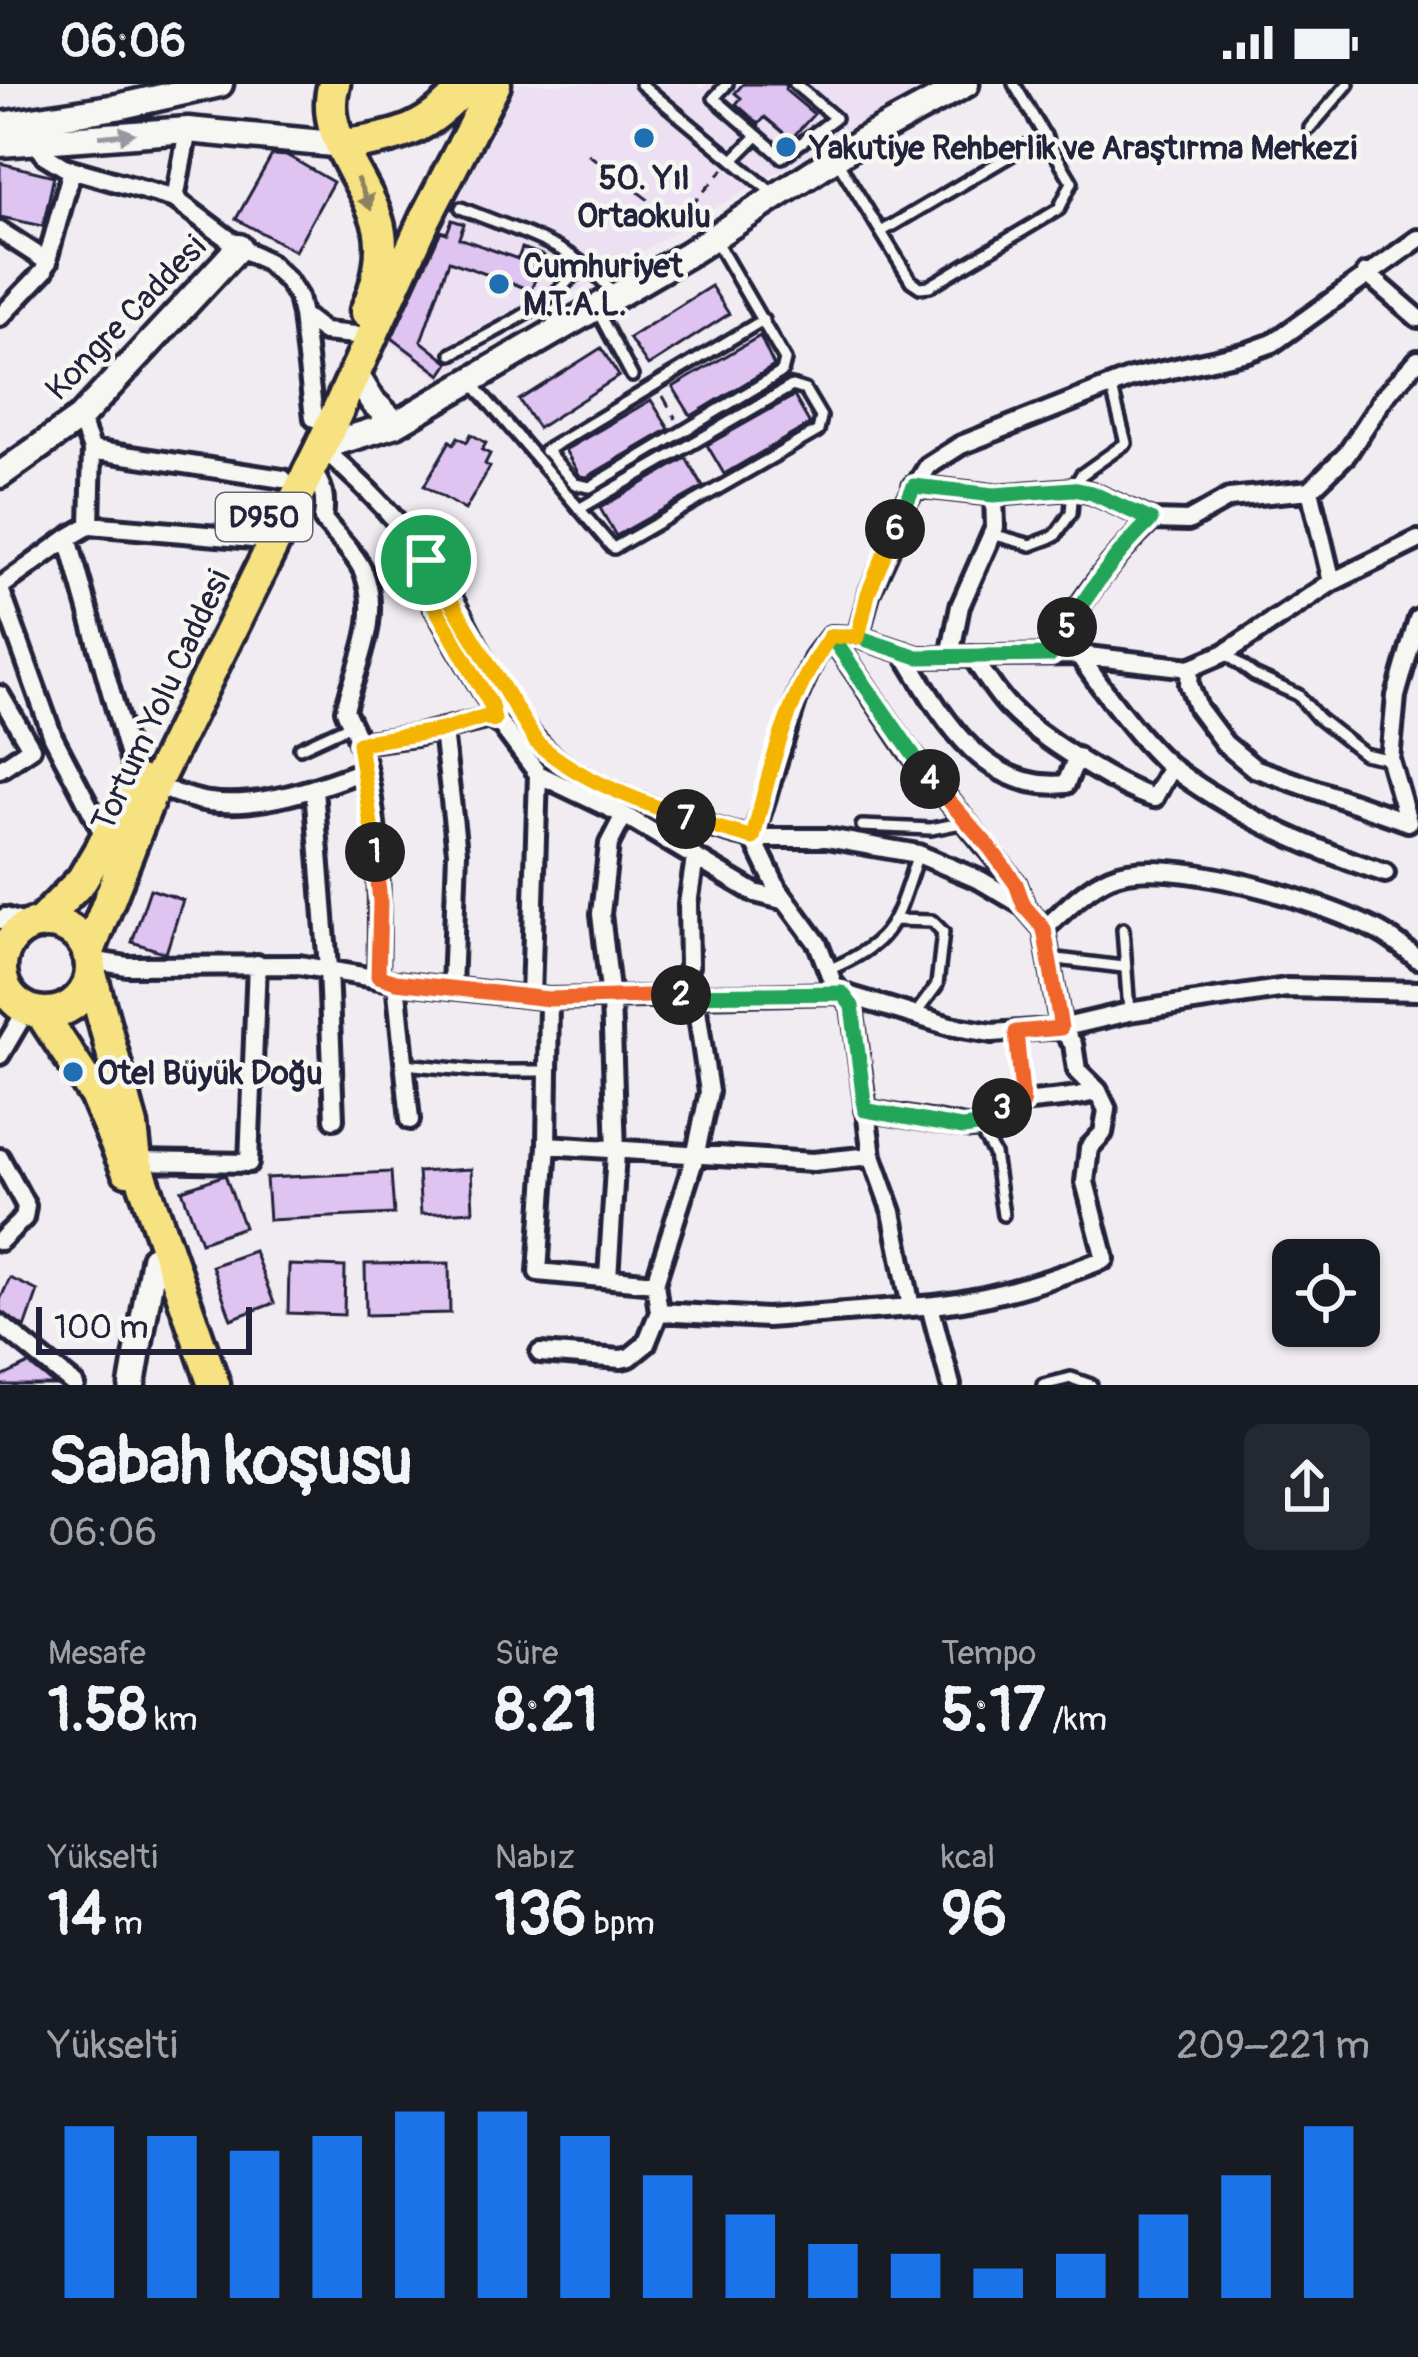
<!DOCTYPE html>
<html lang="tr">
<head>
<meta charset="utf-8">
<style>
	:root { --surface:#171b24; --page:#242831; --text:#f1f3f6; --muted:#9ea1a6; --accent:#1a73e8 }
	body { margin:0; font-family:Pangolin,sans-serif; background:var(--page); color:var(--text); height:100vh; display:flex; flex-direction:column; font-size:45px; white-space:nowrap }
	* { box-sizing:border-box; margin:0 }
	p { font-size:39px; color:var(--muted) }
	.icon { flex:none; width:66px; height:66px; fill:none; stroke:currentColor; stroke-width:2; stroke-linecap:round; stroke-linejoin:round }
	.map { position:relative; height:1301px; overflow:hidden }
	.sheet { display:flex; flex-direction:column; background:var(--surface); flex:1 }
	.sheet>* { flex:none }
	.buttons { position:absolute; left:1272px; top:1155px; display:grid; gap:24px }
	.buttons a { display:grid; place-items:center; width:108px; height:108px; border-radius:18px; background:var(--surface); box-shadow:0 3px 9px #0004; font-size:60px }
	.scale { position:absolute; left:36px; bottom:30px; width:216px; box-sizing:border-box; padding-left:12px; border:6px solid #22223b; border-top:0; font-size:33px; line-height:42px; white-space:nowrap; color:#22223b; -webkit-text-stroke:9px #f6f6f2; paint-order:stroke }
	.pin { position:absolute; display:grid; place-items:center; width:102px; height:102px; color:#fff; margin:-51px; border:6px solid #fff; border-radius:50%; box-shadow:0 3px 12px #0007 }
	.km { position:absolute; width:60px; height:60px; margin:-30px; border-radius:50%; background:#222; color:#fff; font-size:33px; line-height:60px; text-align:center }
	.round { display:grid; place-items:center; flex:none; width:126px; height:126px; border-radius:18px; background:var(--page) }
	.headline { display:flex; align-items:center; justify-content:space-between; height:204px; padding:0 48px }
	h1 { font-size:66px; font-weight:700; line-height:90px }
	.figures { display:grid; grid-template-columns:repeat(3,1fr); gap:18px; height:204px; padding:12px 48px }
	.figures div { display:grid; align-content:center }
	.figures b { font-size:60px; font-weight:700 }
	.figures small { font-size:33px; font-weight:400 }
	.figures p { font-size:33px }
	.chart { height:336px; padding:24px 48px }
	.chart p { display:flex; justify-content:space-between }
	.chart svg { width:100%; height:216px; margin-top:12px; stroke:var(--accent); stroke-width:6 }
	.status { display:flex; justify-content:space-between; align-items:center; height:84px; padding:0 60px; background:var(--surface); direction:ltr }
	.status svg { height:33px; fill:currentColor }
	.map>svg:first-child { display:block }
	.built { fill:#ece0f2 }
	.building { fill:#dfc3f1; stroke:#22223b; stroke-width:3 }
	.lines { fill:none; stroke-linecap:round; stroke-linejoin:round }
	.lane-casing { stroke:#22223b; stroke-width:18 }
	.street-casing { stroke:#22223b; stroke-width:26 }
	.secondary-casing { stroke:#22223b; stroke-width:33 }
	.highway-casing { stroke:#22223b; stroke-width:39 }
	.path { stroke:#22223b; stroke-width:3; stroke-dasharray:12 9; stroke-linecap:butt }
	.lane { stroke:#f6f6f2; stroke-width:9 }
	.street { stroke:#f6f6f2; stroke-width:16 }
	.secondary { stroke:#f6f6f2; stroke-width:24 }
	.highway { stroke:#f7e281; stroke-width:30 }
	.oneway { fill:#9797a0 }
	.oneway2 { fill:#8c825e }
	.split-1-casing { stroke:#fff; stroke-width:24 }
	.split-2-casing { stroke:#fff; stroke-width:24 }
	.split-3-casing { stroke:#fff; stroke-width:24 }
	.split-4-casing { stroke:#fff; stroke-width:24 }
	.split-5-casing { stroke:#fff; stroke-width:24 }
	.split-6-casing { stroke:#fff; stroke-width:24 }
	.split-7-casing { stroke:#fff; stroke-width:24 }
	.split-8-casing { stroke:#fff; stroke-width:24 }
	.split-1 { stroke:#f5b400; stroke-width:15 }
	.split-2 { stroke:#f0652b; stroke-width:15 }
	.split-3 { stroke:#22a559; stroke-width:15 }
	.split-4 { stroke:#f0652b; stroke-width:15 }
	.split-5 { stroke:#22a559; stroke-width:15 }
	.split-6 { stroke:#22a559; stroke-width:15 }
	.split-7 { stroke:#f5b400; stroke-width:15 }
	.split-8 { stroke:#f5b400; stroke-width:15 }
	.poi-dot { fill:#1f6fb2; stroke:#f6f6f2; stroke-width:4.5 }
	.labels { text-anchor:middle; stroke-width:9; stroke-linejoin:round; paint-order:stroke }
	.shield { fill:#f6f6f2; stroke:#626272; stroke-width:3 }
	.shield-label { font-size:30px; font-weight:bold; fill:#22223b }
	.poi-label { font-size:33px; font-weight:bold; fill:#22223b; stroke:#f6f6f2; text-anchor:start }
	.street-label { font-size:33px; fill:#22223b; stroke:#f6f6f2 }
</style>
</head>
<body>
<div class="status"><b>06:06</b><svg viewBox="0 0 49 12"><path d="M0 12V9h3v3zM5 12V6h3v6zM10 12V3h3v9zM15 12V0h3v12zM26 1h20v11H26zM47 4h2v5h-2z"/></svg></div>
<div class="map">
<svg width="1418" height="1301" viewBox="0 0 1418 1301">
	<rect width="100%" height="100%" fill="#f1ecf2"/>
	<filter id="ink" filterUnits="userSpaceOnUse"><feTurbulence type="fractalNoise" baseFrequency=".00833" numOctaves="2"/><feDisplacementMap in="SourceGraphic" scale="24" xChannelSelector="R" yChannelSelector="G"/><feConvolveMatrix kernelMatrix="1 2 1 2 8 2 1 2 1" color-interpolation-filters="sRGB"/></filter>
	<g filter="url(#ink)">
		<path class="built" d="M519,0H695L701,5L707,0H930L674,148L437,294L380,252L504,18Z"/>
		<path class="building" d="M743,0H786L785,6L814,30L791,55L765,33L759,40L736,20L741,14L735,9Z
			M272,71L288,72L333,98L295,167L236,135Z
			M0,79L54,92L43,142L0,133Z
			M452,136L464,140L459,154L518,175L522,164L544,172L531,206L449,177L421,257L449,279L441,291L392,254L441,147L447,149Z
			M711,202L729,230L648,282L629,254Z
			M760,252L774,282L691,332L673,303Z
			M601,264L619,292L538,344L519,316Z
			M794,312L810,340L724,390L707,361Z
			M651,316L669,345L587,393L580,392L565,366Z
			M471,350L486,359L482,366L490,370L485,380L490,383L465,426L424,402L450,357L454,360L458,353L467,358Z
			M686,374L703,403L616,452L600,424Z
			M150,805L183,816L166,869L132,858Z
			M471,1085L473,1127L421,1130L418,1088Z
			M391,1088L394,1130L269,1136L266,1094Z
			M225,1091L244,1143L201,1158L182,1106Z
			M254,1167L274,1219L231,1235L212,1182Z
			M449,1179L450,1229L366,1231L365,1180Z
			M289,1181L345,1183L344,1231L288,1229Z
			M10,1194L38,1207L25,1244L0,1227V1216Z
			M29,1280L55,1301H0V1294Z"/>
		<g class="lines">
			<defs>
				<path id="lane" d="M641,0L775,111
					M727,0L714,14L782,73L835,34L795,0
					M1310,44L1348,0
					M735,74L757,52
					M838,78L911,197L920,203L930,202L1059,125L1072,98L1014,0
					M461,124C512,146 583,163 614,212
					M881,148L1045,51
					M598,228L632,292
					M452,270C498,245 551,223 583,180
					M474,301L611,462L614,464L818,347L821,333L805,306L792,302L579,425
					M546,366L575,400L590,403L782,288L785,276L714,154
					M545,367L763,236
					M992,450L1031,461L1055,452L1071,429L1073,405L1081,391L1126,359L1111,301
					M1225,569L1254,591L1298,611L1318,634L1364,670L1388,675
					M300,664L350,641
					M862,742L931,745L966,738
					M894,836L932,837L943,848L937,901L914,932
					M1123,845L1129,928
					M1049,874L1123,883
					M828,886C897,857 895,836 918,770
					M1016,948L1023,1020
					M404,980L477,987H548
					M978,1043L994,1070L1003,1131
					M1043,1301L1071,1294L1091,1301"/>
				<path id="street" d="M35,58L46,72L64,83L175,115L239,163L268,178L287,196L298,213L302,231L314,334
					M175,115L188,46
					M0,147L48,178
					M1418,155L1273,259L1248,268L1131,294L961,361L928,382L899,430L889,466L869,510L858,553L918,573L1079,571L1190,584L1225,569L1332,498L1418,456
					M1366,189L1418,234
					M302,231L324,248L355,251
					M0,233L44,187L72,86
					M80,334L92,366L90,441L68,454L137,701
					M321,363C364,400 407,445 439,492C479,552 499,631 558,677C598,709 686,736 736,750L753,754H827L918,770L980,796L1024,822L1044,845L1061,944L1073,960L1077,986L1098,1007L1107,1026L1103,1049L1089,1064L1085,1098L1105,1175C1041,1200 980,1219 911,1223L892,1128L872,1072L852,922L833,899L818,860L777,804L753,754L798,611L815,573L831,552L858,553
					M92,366L283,395
					M310,385C324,401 326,414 323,435C335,451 355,469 363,487C383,533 356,582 345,626C349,637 356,648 360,660C381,727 380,823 378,893
					M913,402L994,411L1073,405L1092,409L1152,436L1188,437L1229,414L1310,406L1347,370L1385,312L1418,276
					M1310,406L1332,498
					M90,441L253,455
					M426,475L421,500L491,621L494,636
					M0,503L68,454
					M0,505L53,653L106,755
					M831,552L908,666L1016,800L1024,822
					M903,568C940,629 982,709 1066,700L1077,673
					M1051,571C1077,520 1110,476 1152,436
					M1079,571C1099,601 1146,665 1175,686C1236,731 1312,765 1385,789
					M950,572L960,522L995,443L994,411
					M972,572C984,589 996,611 1011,625C1037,652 1119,704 1154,714L1171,683
					M1190,584L1189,600L1198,624L1225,660L1254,684L1408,738
					M0,611L31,664L0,685
					M443,647L457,768L452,904
					M359,659L415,652L489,634L502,642L538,690L624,731L755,809L786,817
					M154,702C172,707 191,716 209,718C260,725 318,704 365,686
					M314,705L328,884L334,1035
					M1408,738L1390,676L1396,612L1418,535
					M0,836L5,833L31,841
					M1044,845C1064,827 1085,804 1110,793C1166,768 1327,819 1380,848C1393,855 1406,866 1418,875
					M90,876L127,882L299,881L396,898L549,915L841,909L950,942L992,949L1061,944L1129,928L1286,904L1418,907
					M689,882L688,820L695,774
					M396,898L410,1036
					M531,913L538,690
					M549,915L547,1061L538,1188L655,1199
					M0,971L27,925
					M865,1026L972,1044C983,1040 984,1031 994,1026C1018,1013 1067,1018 1098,1007
					M547,1061L813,1078L872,1072
					M0,1074L26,1122L24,1134L0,1157
					M136,1077L249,1079L257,880
					M608,1194L616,1069L611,915L601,830L609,760L624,731
					M930,1222L951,1301
					M659,1228L767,1234L911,1223
					M0,1240L75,1301
					M540,1269L621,1275L630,1273L646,1260L659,1228L655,1199L695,1073L709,1008L695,911"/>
				<path id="secondary" d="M0,41L117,23L220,0
					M0,60L188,46L343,61
					M355,289L373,318L396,340
					M321,363L396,340L688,170L861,57L966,0
					M0,391L80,334L239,163
					M132,1301L154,1174"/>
				<path id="highway" d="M334,0C318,50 368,97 379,143C385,170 377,203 366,227
					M343,61C399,54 429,46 467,0
					M1 884a45 45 0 1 1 90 0a45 45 0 1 1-90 0Z
					M39,840L82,796L140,697
					M88,870L154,702L321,363L425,135L495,0
					M91,890L132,1042L136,1077L214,1301
					M41,929L95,1011L127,1086"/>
			</defs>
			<use href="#lane" class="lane-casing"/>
			<use href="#street" class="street-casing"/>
			<use href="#secondary" class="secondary-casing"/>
			<use href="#highway" class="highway-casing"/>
			<path class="path" d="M588,70L671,133L687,126L724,85
				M663,312L676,335"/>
			<use href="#lane" class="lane"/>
			<use href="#street" class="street"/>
			<use href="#secondary" class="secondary"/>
			<use href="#highway" class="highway"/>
		</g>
		<defs><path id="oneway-solid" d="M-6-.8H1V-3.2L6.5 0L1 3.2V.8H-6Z" transform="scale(3)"/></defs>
		<use class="oneway" href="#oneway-solid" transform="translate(117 51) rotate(-5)"/>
		<use class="oneway2" href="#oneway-solid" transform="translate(364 110) rotate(66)"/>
	</g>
	<g class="lines" filter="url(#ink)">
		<defs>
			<path id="split-1" d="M375,768L359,659L443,646L484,633L494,636L491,621L422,500L426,476"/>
			<path id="split-2" d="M375,768L380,818L378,892L396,898L549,915L681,911"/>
			<path id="split-3" d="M681,911L842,909L852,922L865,1026L962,1044L978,1042L991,1028L1002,1024"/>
			<path id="split-4" d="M930,695L990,764L1016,800L1024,822L1044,845L1061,944L1016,948L1023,1020L1002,1024"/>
			<path id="split-5" d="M930,695L831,552L858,553L918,573L1051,571L1067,543"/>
			<path id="split-6" d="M895,445L914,402L994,411L1073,405L1092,409L1151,436C1116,469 1093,503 1067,543"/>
			<path id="split-7" d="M686,735L753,754C769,687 789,607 831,552L858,553L868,510L895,445"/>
			<path id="split-8" d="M426,476L536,658C580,697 632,713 686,735"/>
		</defs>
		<use href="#split-1" class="split-1-casing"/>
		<use href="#split-2" class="split-2-casing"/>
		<use href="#split-3" class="split-3-casing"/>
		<use href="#split-4" class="split-4-casing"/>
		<use href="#split-5" class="split-5-casing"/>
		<use href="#split-6" class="split-6-casing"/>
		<use href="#split-7" class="split-7-casing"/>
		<use href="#split-8" class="split-8-casing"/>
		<use href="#split-1" class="split-1"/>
		<use href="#split-2" class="split-2"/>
		<use href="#split-3" class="split-3"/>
		<use href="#split-4" class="split-4"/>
		<use href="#split-5" class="split-5"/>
		<use href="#split-6" class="split-6"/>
		<use href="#split-7" class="split-7"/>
		<use href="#split-8" class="split-8"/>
	</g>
	<g class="poi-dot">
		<circle cx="644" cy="54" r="12"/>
		<circle cx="786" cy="63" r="12"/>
		<circle cx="499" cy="200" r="12"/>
		<circle cx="73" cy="988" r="12"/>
	</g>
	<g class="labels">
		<rect class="shield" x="216" y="409" width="96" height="48" rx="9"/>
		<g class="shield-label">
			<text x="264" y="443">D950</text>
		</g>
		<g class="poi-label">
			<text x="810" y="75">Yakutiye Rehberlik ve Araştırma Merkezi</text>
			<text x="644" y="105" text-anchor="middle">50. Yıl<tspan x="644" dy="38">Ortaokulu</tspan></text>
			<text x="523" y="193">Cumhuriyet<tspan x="523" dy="38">M.T.A.L.</tspan></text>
			<text x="97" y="1000">Otel Büyük Doğu</text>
		</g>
		<g class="street-label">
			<text transform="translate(125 233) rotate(-46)" y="12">Kongre Caddesi</text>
			<text transform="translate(160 616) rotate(-65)" y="12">Tortum Yolu Caddesi</text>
		</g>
	</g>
</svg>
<div class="buttons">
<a><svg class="icon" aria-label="locate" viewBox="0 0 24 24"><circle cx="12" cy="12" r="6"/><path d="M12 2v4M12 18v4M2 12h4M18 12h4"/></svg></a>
</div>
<div class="scale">100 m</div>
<div class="pin" style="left:426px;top:476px;background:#1e9e55"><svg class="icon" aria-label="arrive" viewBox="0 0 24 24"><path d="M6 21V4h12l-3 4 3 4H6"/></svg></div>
<b class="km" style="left:375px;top:768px">1</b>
<b class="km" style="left:681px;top:911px">2</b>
<b class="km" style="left:1002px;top:1024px">3</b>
<b class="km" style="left:930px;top:695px">4</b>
<b class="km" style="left:1067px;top:543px">5</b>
<b class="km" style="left:895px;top:445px">6</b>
<b class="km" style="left:686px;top:735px">7</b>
</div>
<section class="sheet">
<div class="headline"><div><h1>Sabah koşusu</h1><p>06:06</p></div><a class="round"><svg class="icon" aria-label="share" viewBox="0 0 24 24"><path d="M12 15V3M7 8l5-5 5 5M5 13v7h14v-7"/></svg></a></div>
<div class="figures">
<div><p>Mesafe</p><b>1.58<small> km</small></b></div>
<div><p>Süre</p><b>8:21</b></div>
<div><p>Tempo</p><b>5:17<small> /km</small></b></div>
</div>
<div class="figures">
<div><p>Yükselti</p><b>14<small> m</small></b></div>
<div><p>Nabız</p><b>136<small> bpm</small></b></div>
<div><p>kcal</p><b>96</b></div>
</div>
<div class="chart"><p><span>Yükselti</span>209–221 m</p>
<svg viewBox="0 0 160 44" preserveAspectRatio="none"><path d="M5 44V9M15 44V11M25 44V14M35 44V11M45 44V6M55 44V6M65 44V11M75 44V19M85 44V27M95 44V33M105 44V35M115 44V38M125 44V35M135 44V27M145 44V19M155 44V9"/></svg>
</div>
</section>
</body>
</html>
